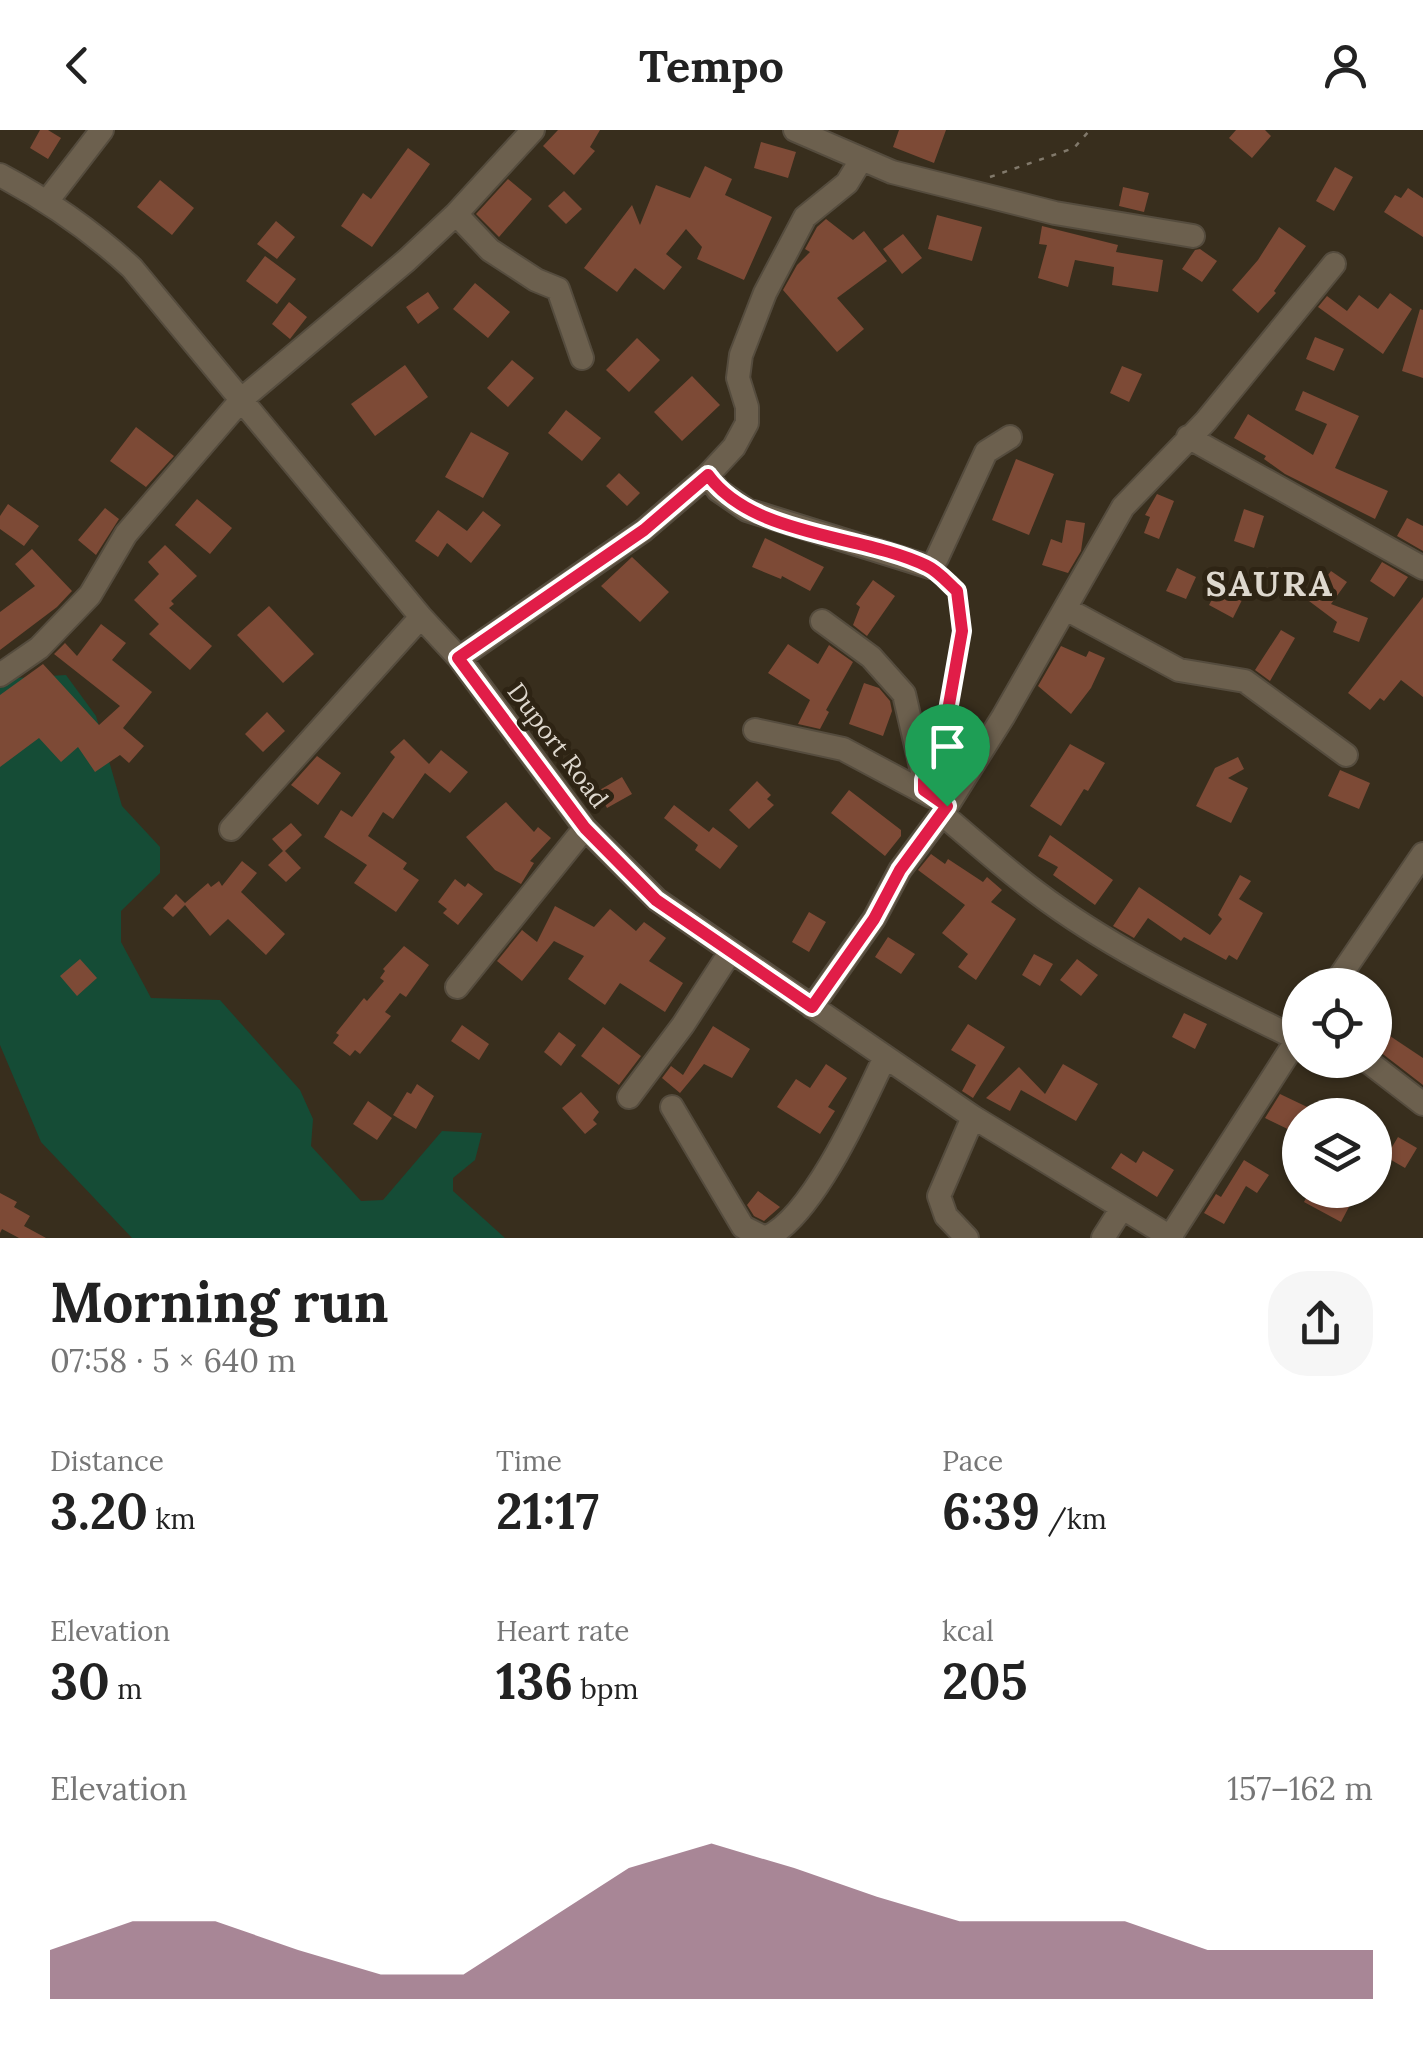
<!DOCTYPE html>
<html lang="en">
<head>
<meta charset="utf-8">
<style>
	:root { --surface:#fff; --page:#f6f6f6; --text:#222; --muted:#767676; --accent:#84536a }
	body { margin:0; font-family:Lora,serif; background:var(--page); color:var(--text); height:100vh; display:flex; flex-direction:column; font-size:38px; white-space:nowrap }
	* { box-sizing:border-box; margin:0 }
	p { font-size:32px; color:var(--muted) }
	.icon { flex:none; width:55px; height:55px; fill:none; stroke:currentColor; stroke-width:2; stroke-linecap:round; stroke-linejoin:round }
	.map { position:relative; height:1108px; overflow:hidden }
	.panel { display:flex; flex-direction:column; background:var(--surface); flex:1 }
	.panel>* { flex:none }
	.buttons { position:absolute; left:1282px; top:838px; display:grid; gap:20px }
	.buttons a { display:grid; place-items:center; width:110px; height:110px; border-radius:50%; background:var(--surface); box-shadow:0 2px 8px #0004; font-size:50px }
	.pin { position:absolute; display:grid; place-items:center; width:85px; height:85px; color:#fff; margin:-102px -42px; border-radius:50% 50% 50% 0; rotate:-45deg; box-shadow:0 0 10px #0007 }
	.pin .icon { rotate:45deg }
	.round { display:grid; place-items:center; flex:none; width:105px; height:105px; border-radius:40px; background:var(--page) }
	.head { display:flex; align-items:center; justify-content:space-between; height:170px; padding:0 50px }
	h1 { font-size:55px; font-weight:700; line-height:75px }
	.stats { display:grid; grid-template-columns:repeat(3,1fr); gap:15px; height:170px; padding:10px 50px }
	.stats div { display:grid; align-content:center }
	.stats b { font-size:50px; font-weight:700 }
	.stats small { font-size:28px; font-weight:400 }
	.stats p { font-size:28px }
	.chart { height:280px; padding:20px 50px }
	.chart p { display:flex; justify-content:space-between }
	.chart svg { width:100%; height:180px; margin-top:10px; fill:var(--accent); opacity:.7 }
	header { display:flex; justify-content:space-between; align-items:center; height:130px; padding:0 50px; background:var(--surface); font-size:45px; font-weight:700 }
	.map>svg:first-child { display:block }
	.green { fill:#154c36 }
	.building { fill:#7d4a36 }
	.lines { fill:none; stroke-linecap:round; stroke-linejoin:round }
	.minor-casing { stroke:#554c3e; stroke-width:26 }
	.path { stroke:#81796b; stroke-width:2.5; stroke-dasharray:5 8; stroke-linecap:butt }
	.minor { stroke:#6c604e; stroke-width:22 }
	.route-casing { stroke:#fff; stroke-width:20 }
	.route { stroke:#e11d48; stroke-width:12 }
	.labels { text-anchor:middle; stroke-width:10; stroke-linejoin:round; paint-order:stroke }
	.street-label { font-size:25px; fill:#ded8ce; stroke:#2e2414 }
	.district-label { font-size:35px; font-weight:bold; letter-spacing:2.5px; fill:#ded8ce; stroke:#2e2414 }
</style>
</head>
<body>
<header><svg class="icon" aria-label="back" viewBox="0 0 24 24"><path d="M15 5l-7 7 7 7"/></svg>Tempo<svg class="icon" aria-label="person" viewBox="0 0 24 24"><circle cx="12" cy="8" r="4"/><path d="M4 21q1-7 8-7t8 7"/></svg></header>
<div class="map">
<svg width="1423" height="1108" viewBox="0 0 1423 1108">
	<rect width="100%" height="100%" fill="#382e1d"/>
	<path class="green" d="M66,545L96,586L122,676L160,717V743L121,781V812L151,868L220,870L300,960L313,989L311,1016L361,1071L383,1070L442,1001L482,1003L475,1030L453,1048V1061L505,1108H132L41,1012L0,915V549Z"/>
	<path class="building" d="M40,0H48L61,8L48,29L30,18Z
		M558,0H600L590,17L595,21L574,45L543,16Z
		M899,0H946L934,33L893,17Z
		M1236,0H1265L1271,6L1252,28L1229,8Z
		M761,12L796,22L788,48L754,38Z
		M408,18L430,34L372,117L341,96L363,63L371,69Z
		M705,36L732,49L725,65L772,87L744,150L697,129L702,117L686,99L666,124L682,137L664,160L635,138L617,162L584,138L632,75L640,95L656,55L690,68Z
		M1335,37L1353,47L1334,81L1316,71Z
		M508,49L532,69L499,107L476,84Z
		M160,50L194,78L172,105L137,77Z
		M1123,57L1149,63L1144,82L1119,76Z
		M1408,58L1423,68V107L1384,82L1395,65L1401,68Z
		M564,61L582,79L566,94L548,76Z
		M937,85L982,97L972,131L928,119Z
		M826,89L853,110L864,101L887,131L837,168L864,199L837,222L783,160L797,135L810,122L805,119L817,97Z
		M276,91L295,107L277,129L257,114Z
		M1042,96L1118,115L1116,122L1163,130L1158,162L1112,155L1114,137L1075,130L1068,157L1038,148L1047,115L1039,114Z
		M1279,97L1306,116L1274,161L1276,163L1258,183L1232,160L1258,130Z
		M903,104L922,128L902,144L883,119Z
		M1200,119L1217,131L1202,152L1182,139L1195,120Z
		M265,126L296,149L277,174L246,151Z
		M475,153L510,182L488,208L453,179Z
		M428,162L439,178L418,194L406,177Z
		M1390,163L1412,179L1383,224L1318,177L1327,166L1347,181L1359,165L1378,179Z
		M289,172L307,187L290,209L272,194Z
		M1420,179L1423,180V248L1402,241Z
		M1315,207L1344,219L1334,241L1306,229Z
		M637,208L660,230L629,262L606,240Z
		M512,230L534,248L508,277L487,258Z
		M405,235L428,267L375,306L351,274Z
		M1122,236L1142,244L1129,272L1110,263Z
		M692,246L720,275L682,311L654,282Z
		M1303,261L1359,286L1335,338L1388,361L1375,389L1285,344L1264,329L1266,326L1234,308L1248,284L1313,325L1327,294L1295,280Z
		M566,280L601,308L582,331L548,303Z
		M136,297L174,326L146,357L110,331Z
		M471,302L509,323L483,368L445,347Z
		M1016,329L1054,344L1029,405L992,390Z
		M619,343L640,363L627,376L606,356Z
		M1157,364L1174,371L1159,409L1144,403L1150,387L1145,385Z
		M197,369L232,398L210,424L175,395Z
		M8,374L39,396L24,416L0,399V386Z
		M105,378L119,389L96,425L78,410Z
		M1244,379L1264,386L1254,418L1234,411Z
		M438,380L467,401L483,381L501,395L471,433L447,413L438,427L415,411Z
		M1407,388L1423,396V421L1397,406Z
		M1066,390L1085,393L1081,421L1068,443L1042,435L1051,409L1062,413Z
		M765,408L824,437L810,461L782,446L781,449L752,437Z
		M165,415L197,446L171,471L174,474L169,478L212,516L190,540L149,504L159,494L134,470L159,444L148,432Z
		M32,419L72,461L57,477L0,520V482L35,456L15,434Z
		M632,427L669,462L640,492L601,456Z
		M1382,432L1408,447L1394,467L1370,451Z
		M1177,438L1196,447L1186,469L1166,461Z
		M1331,441L1347,452L1331,474L1368,488L1359,512L1333,502L1337,492L1305,468L1307,464L1312,466Z
		M873,450L895,466L867,506L853,495L860,477L856,474Z
		M1220,454L1244,466L1233,488L1209,475Z
		M1423,467V567L1401,550L1384,571L1380,568L1370,580L1348,563Z
		M269,476L314,524L283,553L237,505Z
		M101,494L126,513L112,530L152,562L123,598L144,616L129,633L120,625L95,642L78,617L61,632L39,608L0,637V565L43,534L99,595L120,576L54,524L65,513L77,526Z
		M1281,500L1295,508L1270,551L1255,540Z
		M788,514L818,534L829,515L853,532L826,580L829,582L820,599L798,594L810,570L768,543Z
		M1061,516L1086,527L1089,521L1105,528L1091,558L1071,584L1038,556Z
		M864,553L879,558L890,571L892,581L883,606L849,594Z
		M267,582L285,601L263,622L245,604Z
		M404,609L429,634L441,620L468,642L450,663L425,643L393,689L383,682L368,706L407,733L403,739L419,750L396,782L354,753L367,735L324,707L341,680L352,687L395,627L390,622Z
		M1070,614L1105,633L1088,661L1084,659L1061,696L1030,676Z
		M317,626L341,643L318,675L291,655Z
		M1238,627L1244,639L1228,648L1248,658L1231,693L1196,676L1215,638Z
		M1340,640L1370,653L1359,679L1328,666Z
		M622,647L632,664L607,678L598,661Z
		M757,651L771,665L767,669L774,675L749,699L729,680Z
		M849,660L901,700V706L885,726L831,683Z
		M506,672L534,702L538,697L551,708L530,731L534,733L521,754L495,740L466,707Z
		M674,675L709,702L713,697L738,716L720,739L695,720L698,715L664,688Z
		M291,693L302,705L285,721L301,738L286,752L268,735L283,721L272,709Z
		M1050,705L1113,750L1095,775L1053,745L1058,737L1038,726Z
		M931,724L945,734L948,729L983,752L987,747L1002,760L991,772L1016,789L976,850L958,837L968,824L942,803L965,775L918,740Z
		M242,731L257,743L241,762L285,804L266,825L228,789L210,806L185,775L173,787L163,778L176,764L185,773L208,753L211,757L219,751L222,756Z
		M1240,745L1251,751L1239,769L1263,783L1237,830L1229,825L1226,830L1184,807L1181,811L1148,788L1134,808L1113,796L1139,757L1210,805L1222,789L1218,785Z
		M455,749L465,757L468,753L483,764L458,795L443,783L447,779L438,772Z
		M555,776L594,797L610,779L636,801L644,792L666,808L649,831L683,853L665,882L620,853L605,875L568,849L584,826L554,811L522,851L497,831L522,800L537,812Z
		M809,782L826,792L809,822L792,812Z
		M888,807L915,824L901,844L875,827Z
		M404,816L429,835L406,867L400,863L385,882L391,886L360,924L355,920L350,926L333,913L339,905L336,903L364,868L367,871L384,851L380,848L385,841L383,839Z
		M1034,824L1053,834L1040,856L1022,845Z
		M80,829L97,848L77,866L60,846Z
		M1077,829L1098,845L1081,866L1060,850Z
		M1184,883L1207,894L1195,919L1172,907Z
		M968,894L1005,917L973,968L962,961L976,935L951,920Z
		M462,895L489,914L479,930L451,911Z
		M713,896L750,919L732,948L704,934L680,963L662,948L671,936L683,945Z
		M1375,896L1423,928V955L1375,918Z
		M603,897L641,926L619,955L581,926Z
		M559,902L576,915L561,936L544,922Z
		M826,934L847,948L828,977L835,981L820,1004L777,977L796,949L810,958Z
		M1063,934L1098,954L1076,991L1021,960L1010,981L986,968L1019,937L1045,964Z
		M417,954L434,966L416,999L393,985L407,962L411,964Z
		M581,962L599,982L593,990L597,994L585,1004L562,978Z
		M1280,964L1324,985H1300V1005L1265,988Z
		M368,971L392,988L377,1010L353,994Z
		M1398,1007L1417,1018L1405,1038L1386,1027Z
		M1143,1021L1174,1040L1157,1067L1111,1038L1121,1023L1136,1033Z
		M1244,1030L1269,1045L1257,1063L1246,1056L1224,1094L1204,1083L1216,1064L1221,1067Z
		M1310,1060H1358L1341,1092L1304,1072Z
		M758,1061L780,1077L764,1091L754,1086L747,1075Z
		M0,1063L17,1072L14,1077L30,1086L24,1096L46,1108H19L2,1099L0,1103Z"/>
	<g class="lines">
		<defs>
			<path id="minor" d="M795,0L892,42L1055,83L1193,106
				M0,45C49,71 91,100 132,138L421,487L459,528L585,698L657,770L973,987L1172,1108
				M48,70L102,0
				M456,84L490,120L536,150L558,159L582,228
				M1188,307L1423,438
				M708,345L718,360L747,380L930,437L937,428L986,322L1010,307
				M1066,479L1179,540L1245,551L1346,625
				M822,491L871,527L904,564L924,650L923,660
				M459,528L644,400L708,345L734,317L747,293V277L738,248L741,225L765,163L805,87L847,53L861,30
				M0,545L39,518L90,465L126,404L242,269L407,130L456,84L533,0
				M755,600L843,619L931,666
				M942,684C973,710 1004,738 1036,762C1115,822 1209,865 1297,909
				M231,699L421,487
				M1334,855L1423,724
				M457,857L585,698
				M812,877L874,789L900,740L942,684L1003,587L1123,377L1206,291L1334,134
				M1366,930L1423,974
				M629,967L683,895L731,821
				M672,977L743,1097L765,1108C812,1089 863,974 885,927
				M1170,1107L1300,905
				M967,1108L946,1086L939,1066L973,987
				M1103,1108L1122,1078"/>
		</defs>
		<use href="#minor" class="minor-casing"/>
		<path class="path" d="M990,47L1074,18L1090,0
			M937,614C950,576 979,481 946,451"/>
		<use href="#minor" class="minor"/>
	</g>
	<g class="lines">
		<defs>
			<path id="route" d="M708,345C753,407 861,404 927,436C938,441 948,453 957,461L962,501L947,586L924,650V660L947,676L900,740L874,789L812,877L656,770L585,698L458,528L644,400Z"/>
		</defs>
		<use href="#route" class="route-casing"/>
		<use href="#route" class="route"/>
	</g>
	<g class="labels">
		<g class="street-label">
			<text transform="translate(558 615) rotate(53)" y="9">Duport Road</text>
		</g>
		<g class="district-label">
			<text x="1270" y="466">SAURA</text>
		</g>
	</g>
</svg>
<div class="buttons">
<a><svg class="icon" aria-label="locate" viewBox="0 0 24 24"><circle cx="12" cy="12" r="6"/><path d="M12 2v4M12 18v4M2 12h4M18 12h4"/></svg></a>
<a><svg class="icon" aria-label="layers" viewBox="0 0 24 24"><path d="M12 4l9 5-9 5-9-5zM3 14l9 5 9-5"/></svg></a>
</div>
<div class="pin" style="left:947px;top:676px;background:#1e9e55"><svg class="icon" aria-label="arrive" viewBox="0 0 24 24"><path d="M6 21V4h12l-3 4 3 4H6"/></svg></div>
</div>
<section class="panel">
<div class="head"><div><h1>Morning run</h1><p>07:58 · 5 × 640 m</p></div><a class="round"><svg class="icon" aria-label="share" viewBox="0 0 24 24"><path d="M12 15V3M7 8l5-5 5 5M5 13v7h14v-7"/></svg></a></div>
<div class="stats">
<div><p>Distance</p><b>3.20<small> km</small></b></div>
<div><p>Time</p><b>21:17</b></div>
<div><p>Pace</p><b>6:39<small> /km</small></b></div>
</div>
<div class="stats">
<div><p>Elevation</p><b>30<small> m</small></b></div>
<div><p>Heart rate</p><b>136<small> bpm</small></b></div>
<div><p>kcal</p><b>205</b></div>
</div>
<div class="chart"><p><span>Elevation</span>157–162 m</p>
<svg viewBox="0 0 160 44" preserveAspectRatio="none"><path d="M0 44V32L10 25L20 25L30 32L40 38L50 38L60 25L70 12L80 6L90 12L100 19L110 25L120 25L130 25L140 32L150 32L160 32V44z"/></svg>
</div>
</section>
</body>
</html>
